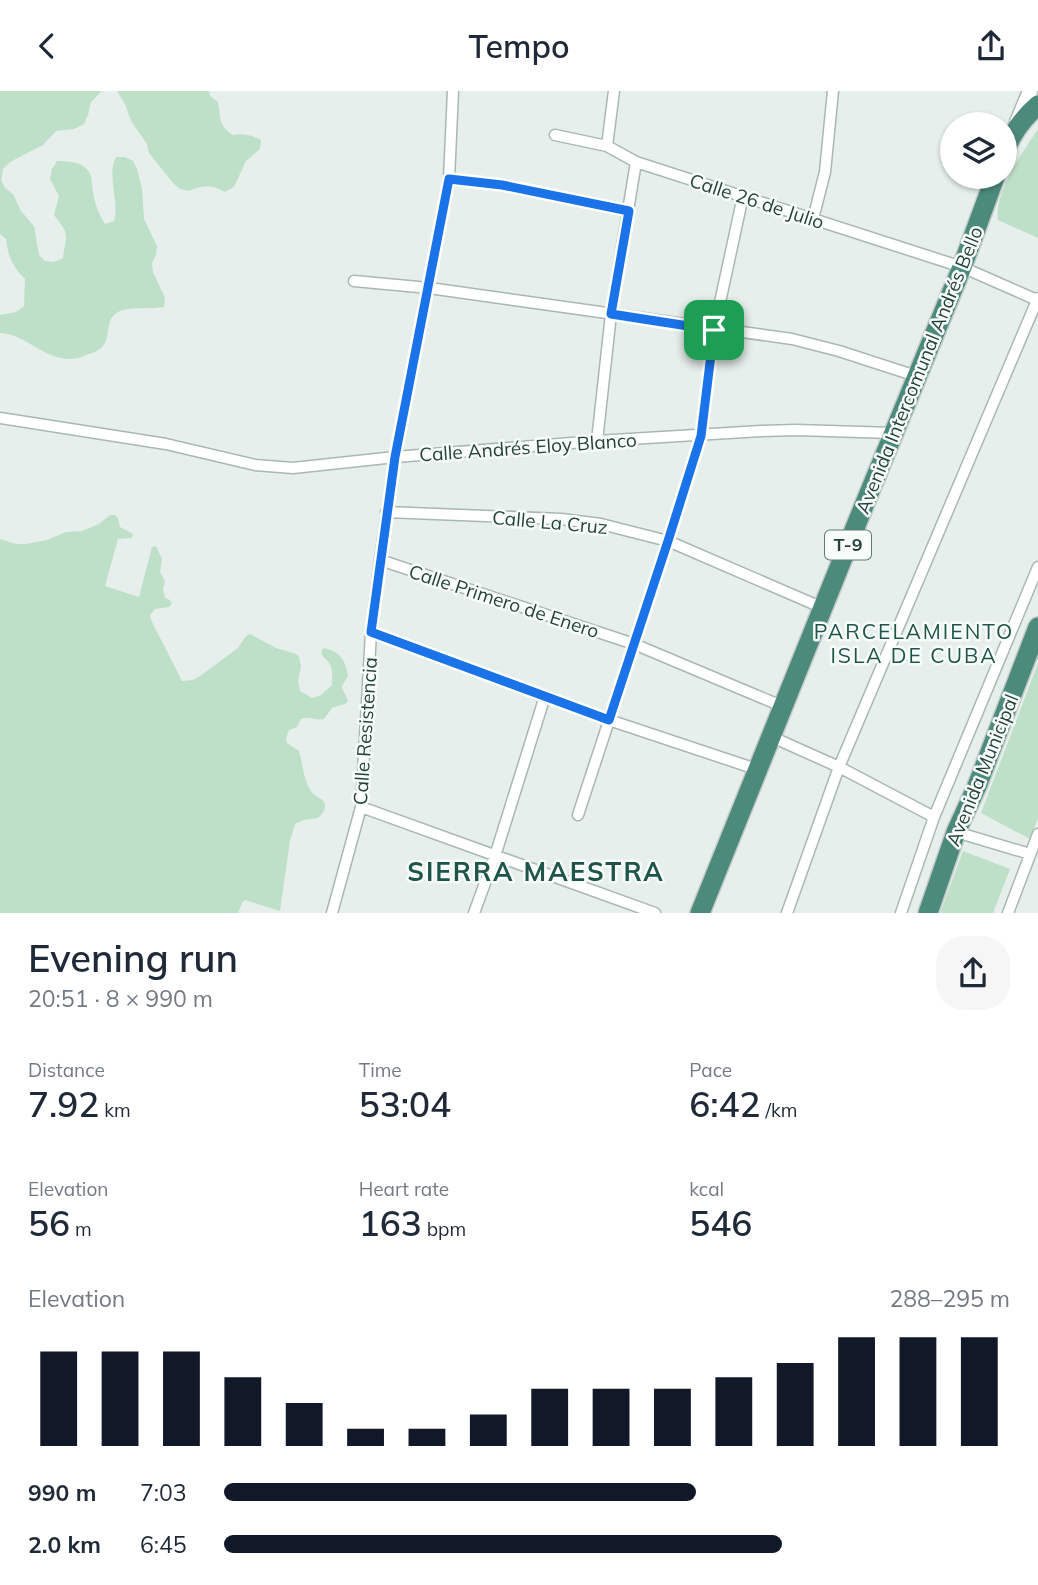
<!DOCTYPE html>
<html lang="en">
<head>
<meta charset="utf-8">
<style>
	:root { --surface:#fff; --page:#f6f6f7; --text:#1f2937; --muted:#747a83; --accent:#111827 }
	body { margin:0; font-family:Mulish,sans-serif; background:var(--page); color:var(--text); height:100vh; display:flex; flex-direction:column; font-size:26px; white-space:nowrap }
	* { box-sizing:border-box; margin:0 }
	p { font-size:23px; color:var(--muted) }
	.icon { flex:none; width:38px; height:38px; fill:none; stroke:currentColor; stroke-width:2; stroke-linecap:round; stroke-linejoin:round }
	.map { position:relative; height:822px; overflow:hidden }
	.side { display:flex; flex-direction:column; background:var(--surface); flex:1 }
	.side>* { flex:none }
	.buttons { position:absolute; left:940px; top:21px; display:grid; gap:14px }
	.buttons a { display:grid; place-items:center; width:77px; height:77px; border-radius:50%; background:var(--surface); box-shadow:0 2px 5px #0004; font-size:35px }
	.pin { position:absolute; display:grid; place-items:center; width:60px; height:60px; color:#fff; margin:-30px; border-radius:14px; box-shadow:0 4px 10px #0006 }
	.round { display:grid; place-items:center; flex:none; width:74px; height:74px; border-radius:28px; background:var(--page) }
	.overview { display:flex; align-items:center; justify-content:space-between; height:119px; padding:0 28px }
	h1 { font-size:38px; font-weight:600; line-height:52px }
	.metrics { display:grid; grid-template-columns:repeat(3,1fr); gap:10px; height:119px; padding:7px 28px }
	.metrics div { display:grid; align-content:center }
	.metrics b { font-size:35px; font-weight:600 }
	.metrics small { font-size:19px; font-weight:400 }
	.metrics p { font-size:19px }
	.chart { height:196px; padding:14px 28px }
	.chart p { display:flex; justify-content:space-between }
	.chart svg { width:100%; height:126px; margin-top:7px; stroke:var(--accent); stroke-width:6 }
	ul { padding:0 28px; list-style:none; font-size:23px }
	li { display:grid; grid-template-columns:112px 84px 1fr; align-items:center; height:52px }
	li i { height:18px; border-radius:9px; background:var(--accent) }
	header { display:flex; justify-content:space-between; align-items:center; height:91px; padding:0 28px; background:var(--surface); font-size:32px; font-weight:600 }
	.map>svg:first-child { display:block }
	.green { fill:#bfe0c8 }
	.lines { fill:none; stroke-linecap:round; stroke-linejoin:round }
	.minor-casing { stroke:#a8b8b2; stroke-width:13 }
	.tertiary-casing { stroke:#a8b8b2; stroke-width:17 }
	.trunk-casing { stroke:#c2cac8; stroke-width:22 }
	.minor { stroke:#fff; stroke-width:10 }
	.tertiary { stroke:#fff; stroke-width:14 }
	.trunk { stroke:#4c8a7c; stroke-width:19 }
	.route-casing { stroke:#fff; stroke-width:14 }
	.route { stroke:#1a73e8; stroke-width:9 }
	.labels { text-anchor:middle; stroke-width:5; stroke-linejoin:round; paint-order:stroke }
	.shield { fill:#f7fbf9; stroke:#637a73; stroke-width:2 }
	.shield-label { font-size:18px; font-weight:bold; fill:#24423a }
	.street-label { font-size:19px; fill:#24423a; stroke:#f7fbf9 }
	.neighbourhood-label { font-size:21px; letter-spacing:2px; fill:#1f5548; stroke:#f7fbf9 }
	.district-label { font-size:26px; font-weight:bold; letter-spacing:2px; fill:#1f5548; stroke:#f7fbf9 }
</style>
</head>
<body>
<header><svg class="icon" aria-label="back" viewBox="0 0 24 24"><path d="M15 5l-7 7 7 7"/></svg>Tempo<svg class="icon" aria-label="share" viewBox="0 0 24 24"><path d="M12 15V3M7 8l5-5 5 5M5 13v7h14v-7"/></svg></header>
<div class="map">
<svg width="1038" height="822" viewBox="0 0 1038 822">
	<rect width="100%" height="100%" fill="#e6efeb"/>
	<path class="green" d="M0,0H102L91,11L88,24L84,33L74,38L56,40L43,54L10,71L3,78L1,89L5,97L13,103L21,120L34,135L39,164L45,170L54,171L63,167C66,142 71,146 54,124L59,105L50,88L52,78L57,70C70,70 86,71 91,85C92,90 92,96 93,102C95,113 99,124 105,133L114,130C120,109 106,86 116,66H125L133,70L137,78L142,98L144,128L157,155L156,164L152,172L153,181L165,207L164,216C153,218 128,216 120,220C99,230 118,253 92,262C85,264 79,268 71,268C42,268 26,243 0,242V224L16,221L24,215L25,188C12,175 8,165 6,148L0,143Z
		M117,0H209L210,5L218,11C221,27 218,34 233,44C244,42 251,44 261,49L260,58L246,70L234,96L225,101C212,94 203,94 189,100L180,98L173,92L149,62L147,53L131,30L125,13Z
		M1038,38V147L998,129C994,100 1023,61 1038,38Z
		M110,424H115L118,427L120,436L133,443L132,447L118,448L105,495L139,506L152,456L156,455L162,468L160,481L165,490L163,498L165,507L170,509L172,513L169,516L155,518L150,524L152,531L182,590L193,589L200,585L238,557L246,545L250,543L276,557L296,563L299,566L301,576L298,590L300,600L312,607L321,604L332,594C332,589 333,578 330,574C328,569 323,567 321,562L323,557C339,559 347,571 348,586C337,599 344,597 348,610L345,613L332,617L324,628C316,630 310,625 301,628L297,636L289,639L286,647L287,652L299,660C303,673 303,688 311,700C314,705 321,707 324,711C327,718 322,723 318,727L304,729L295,733L290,750L280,820L245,809L242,812L238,822H0V448L16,453H26L47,449L66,441L82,440L99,433Z
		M1038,572V727L1030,748L981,722Z
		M963,760L1010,778L993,822H940Z"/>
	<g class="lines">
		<defs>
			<path id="minor" d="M614,0L607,55L636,71L962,176L1037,209
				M555,44L607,55
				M449,88L502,94L629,120
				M813,128L825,81L833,0
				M354,190L429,197L792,248L839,260L916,285
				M0,327L166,353L255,374L293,377L395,366L597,350L761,340L796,339L893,342
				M597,350L611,223L636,71
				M386,421L561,428L601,433L668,450L823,517
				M380,469L634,553L784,616
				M371,541L609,629L759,679
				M772,646L839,676L934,726
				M361,716L655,822
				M578,724L668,450L701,345L714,239L743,105
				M956,741L1030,763
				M332,822L361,716L371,541L380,469L395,366L449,88L453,0
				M474,822L495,765L545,605
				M787,822L839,676L1038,207
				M901,822L934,726L1038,476
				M1008,822L1038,743"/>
			<path id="tertiary" d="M1017,31L1030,0"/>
			<path id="trunk" d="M1004,62C1011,44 1023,27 1038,14
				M700,822L865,412L962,176L995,86
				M928,822L956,741L977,695L1038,536"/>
		</defs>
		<use href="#minor" class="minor-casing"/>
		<use href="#tertiary" class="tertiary-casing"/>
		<use href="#trunk" class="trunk-casing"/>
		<use href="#minor" class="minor"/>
		<use href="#tertiary" class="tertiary"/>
		<use href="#trunk" class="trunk"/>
	</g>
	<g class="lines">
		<defs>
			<path id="route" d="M449,88L502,94L629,120L611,223L714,239L701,345L668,450L609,629L371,541L395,366Z"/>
		</defs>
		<use href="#route" class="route-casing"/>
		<use href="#route" class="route"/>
	</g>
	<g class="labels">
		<rect class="shield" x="825" y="439.5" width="46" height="29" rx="5"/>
		<g class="shield-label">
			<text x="848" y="460">T-9</text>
		</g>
		<g class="street-label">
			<text transform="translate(757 110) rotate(18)" y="7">Calle 26 de Julio</text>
			<text transform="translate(919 279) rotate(-68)" y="7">Avenida Intercomunal Andrés Bello</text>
			<text transform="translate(528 356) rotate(-4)" y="7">Calle Andrés Eloy Blanco</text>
			<text transform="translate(550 431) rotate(5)" y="7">Calle La Cruz</text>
			<text transform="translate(504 510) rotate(18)" y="7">Calle Primero de Enero</text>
			<text transform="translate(365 640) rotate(-86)" y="7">Calle Resistencia</text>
			<text transform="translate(982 679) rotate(-68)" y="7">Avenida Municipal</text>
		</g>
		<g class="neighbourhood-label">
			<text x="914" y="548">PARCELAMIENTO<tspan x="914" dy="24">ISLA DE CUBA</tspan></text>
		</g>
		<g class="district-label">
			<text x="536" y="790">SIERRA MAESTRA</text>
		</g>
	</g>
</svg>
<div class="buttons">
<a><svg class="icon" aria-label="layers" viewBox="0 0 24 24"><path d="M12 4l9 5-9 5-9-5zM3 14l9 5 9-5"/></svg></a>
</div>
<div class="pin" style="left:714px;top:239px;background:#1e9e55"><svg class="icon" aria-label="arrive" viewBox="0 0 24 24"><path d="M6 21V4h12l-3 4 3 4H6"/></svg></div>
</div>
<section class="side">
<div class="overview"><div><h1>Evening run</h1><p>20:51 · 8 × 990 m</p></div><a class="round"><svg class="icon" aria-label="share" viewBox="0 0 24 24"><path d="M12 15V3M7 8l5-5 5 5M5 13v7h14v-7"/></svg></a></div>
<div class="metrics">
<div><p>Distance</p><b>7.92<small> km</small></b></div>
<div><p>Time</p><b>53:04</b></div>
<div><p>Pace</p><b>6:42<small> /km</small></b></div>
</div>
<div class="metrics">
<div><p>Elevation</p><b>56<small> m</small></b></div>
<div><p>Heart rate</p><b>163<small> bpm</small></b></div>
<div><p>kcal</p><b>546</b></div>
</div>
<div class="chart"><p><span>Elevation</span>288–295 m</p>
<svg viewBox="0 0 160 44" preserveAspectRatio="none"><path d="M5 44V11M15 44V11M25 44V11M35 44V20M45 44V29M55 44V38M65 44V38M75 44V33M85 44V24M95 44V24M105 44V24M115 44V20M125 44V15M135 44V6M145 44V6M155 44V6"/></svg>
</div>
<ul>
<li><b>990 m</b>7:03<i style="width:60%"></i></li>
<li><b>2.0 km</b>6:45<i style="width:71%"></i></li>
</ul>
</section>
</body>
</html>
